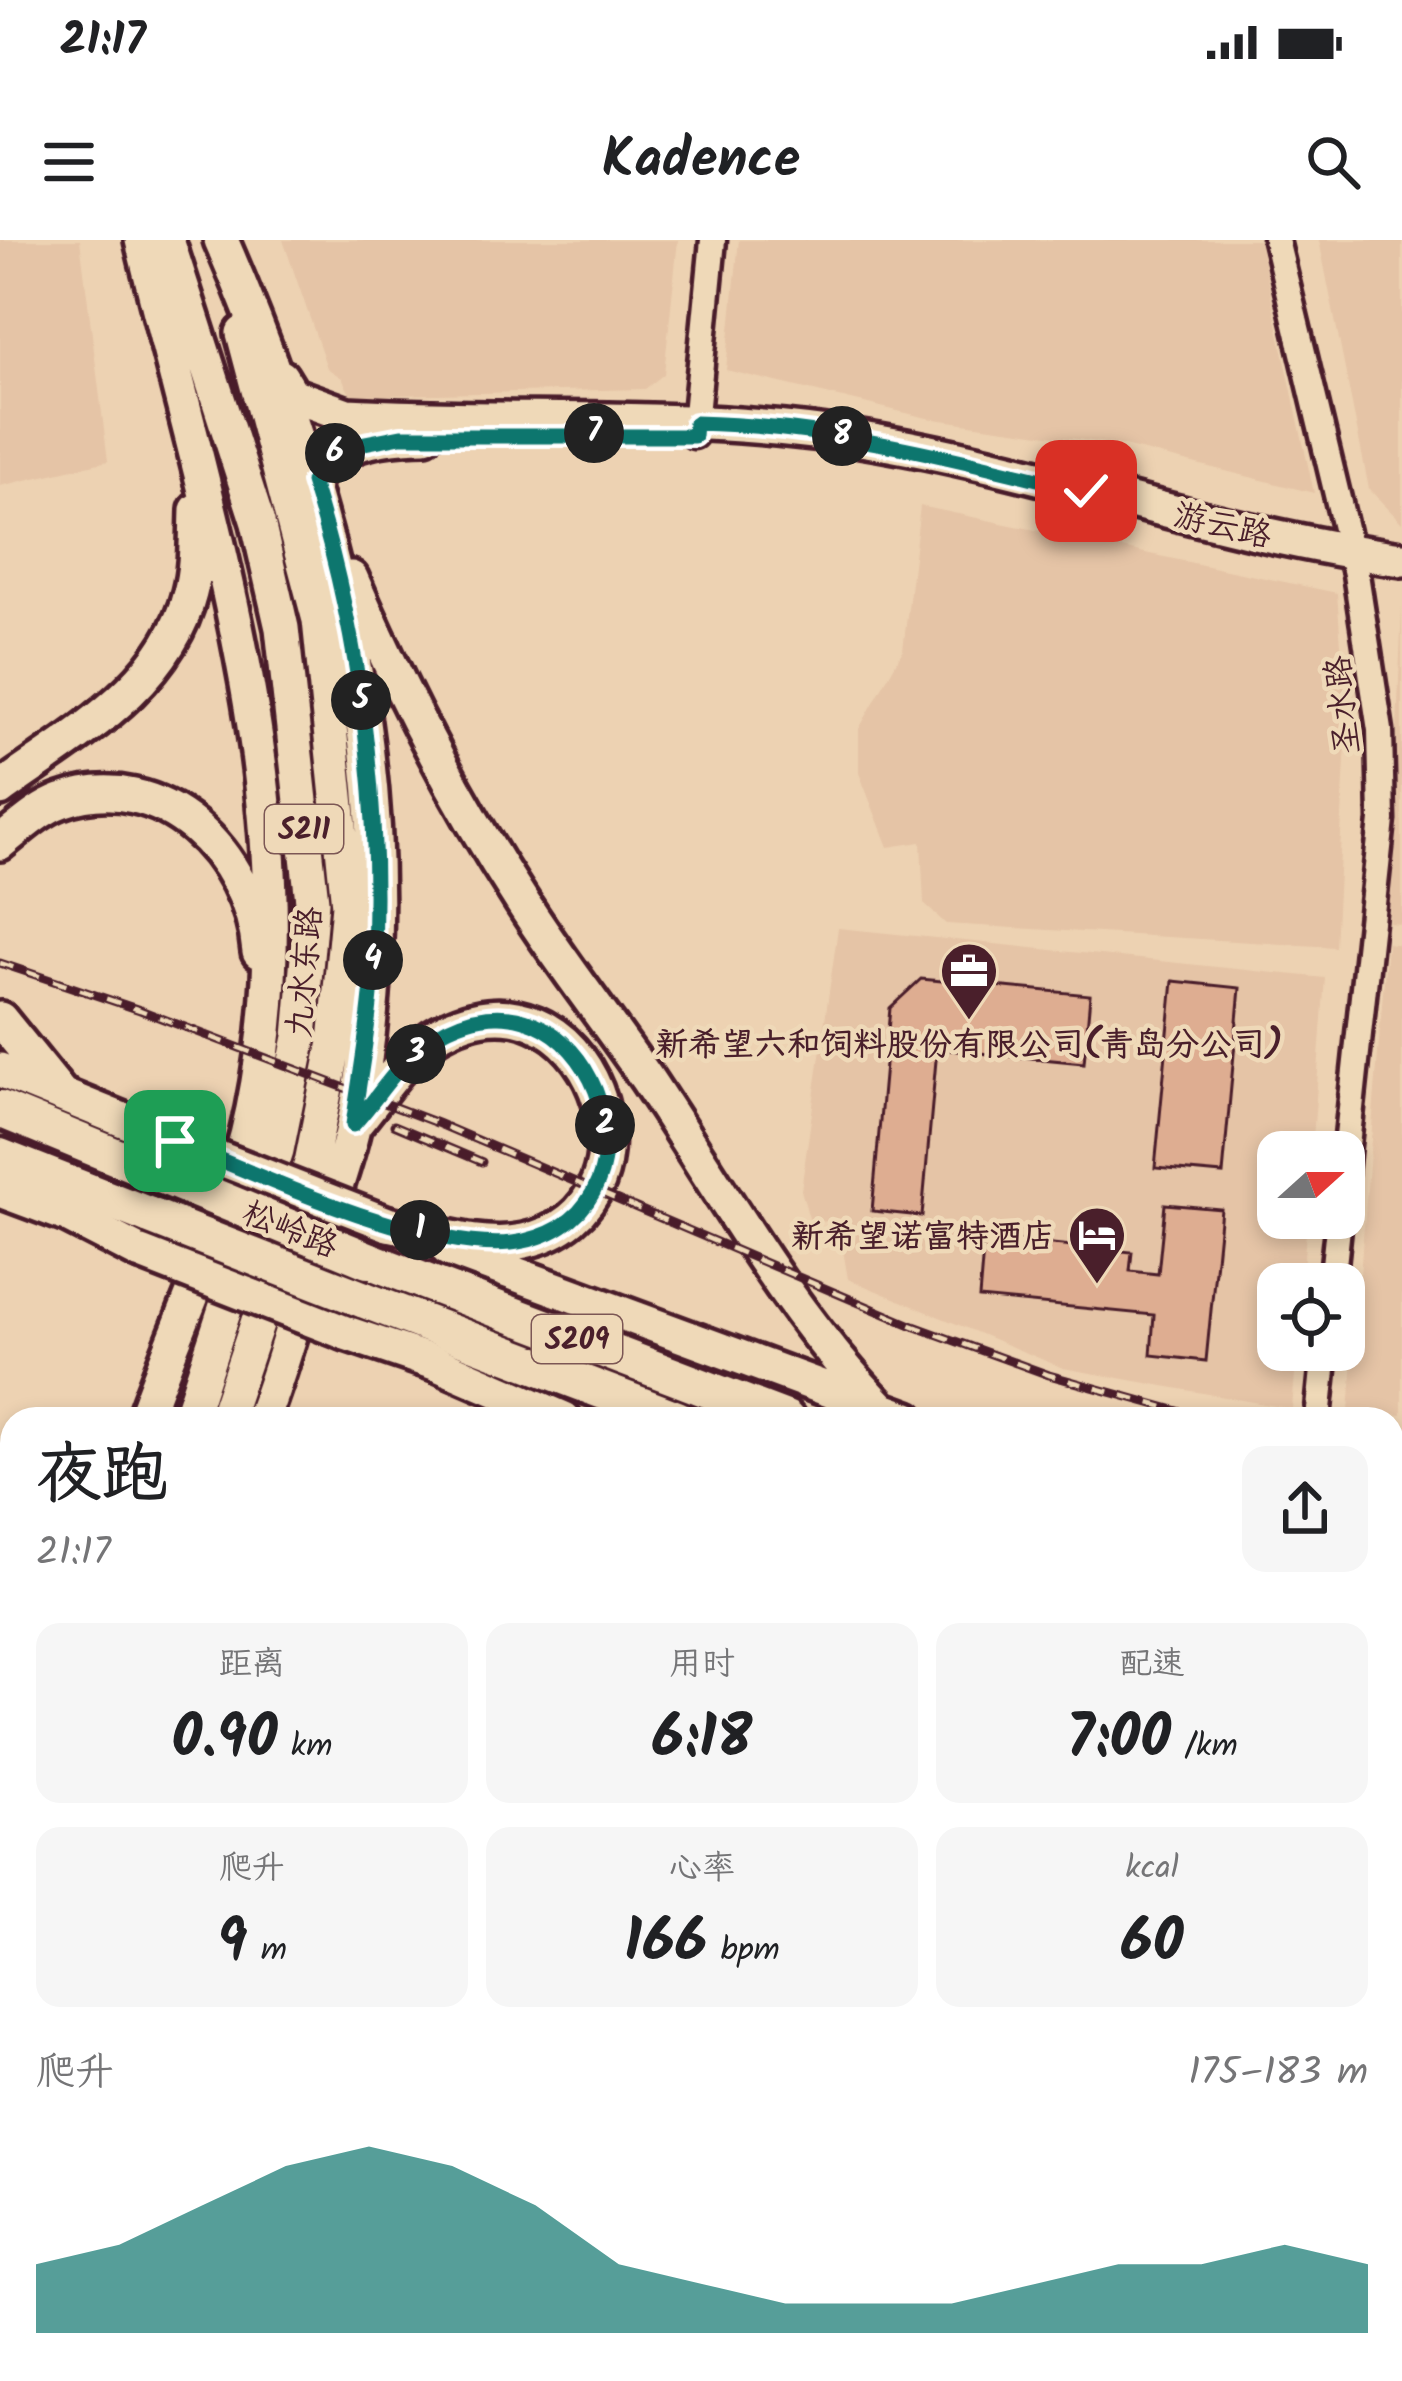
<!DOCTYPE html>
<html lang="zh">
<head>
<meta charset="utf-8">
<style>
	:root { --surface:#fff; --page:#f6f6f6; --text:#202124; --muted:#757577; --accent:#0f766e }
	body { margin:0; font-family:Kalam,"LXGW WenKai TC",sans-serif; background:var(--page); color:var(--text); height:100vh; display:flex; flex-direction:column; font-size:45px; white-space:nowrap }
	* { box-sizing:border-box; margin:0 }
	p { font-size:39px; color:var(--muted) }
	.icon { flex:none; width:66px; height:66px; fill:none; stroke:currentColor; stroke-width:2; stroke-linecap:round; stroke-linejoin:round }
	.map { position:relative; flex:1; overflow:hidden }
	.sheet { position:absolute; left:0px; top:1167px; width:1404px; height:975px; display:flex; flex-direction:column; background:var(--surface); border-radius:36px 36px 0 0; box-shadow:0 6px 18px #0003 }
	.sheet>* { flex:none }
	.needle { width:78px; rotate:69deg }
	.controls { position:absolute; left:1257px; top:891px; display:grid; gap:24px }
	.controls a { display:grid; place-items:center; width:108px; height:108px; border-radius:24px; background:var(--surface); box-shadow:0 6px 18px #0003; font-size:60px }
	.pin { position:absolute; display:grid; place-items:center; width:102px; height:102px; color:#fff; margin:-51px; border-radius:24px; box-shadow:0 6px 18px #0006 }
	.km { position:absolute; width:60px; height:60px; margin:-30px; border-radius:50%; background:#222; color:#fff; font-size:33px; line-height:60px; text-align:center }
	.round { display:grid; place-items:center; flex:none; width:126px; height:126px; border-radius:24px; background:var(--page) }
	.summary { display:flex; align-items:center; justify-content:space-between; height:204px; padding:0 36px }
	h1 { font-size:66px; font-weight:800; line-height:90px }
	.figures { display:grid; grid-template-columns:repeat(3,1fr); gap:18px; height:204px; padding:12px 36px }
	.figures div { display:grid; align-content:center; border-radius:24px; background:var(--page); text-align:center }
	.figures b { font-size:60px; font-weight:800 }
	.figures small { font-size:33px; font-weight:400 }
	.figures p { font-size:33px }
	.chart { height:336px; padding:24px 36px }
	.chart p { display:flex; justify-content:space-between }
	.chart svg { width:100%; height:216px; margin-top:12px; fill:var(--accent); opacity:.7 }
	.status { display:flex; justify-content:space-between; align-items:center; height:84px; padding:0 60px; background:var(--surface); direction:ltr }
	.status svg { height:33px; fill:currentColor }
	header { display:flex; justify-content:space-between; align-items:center; height:156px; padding:0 36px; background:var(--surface); font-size:54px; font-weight:800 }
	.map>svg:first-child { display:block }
	.built { fill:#e5c4a6 }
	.building { fill:#dead91; stroke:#4a1f2b; stroke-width:3 }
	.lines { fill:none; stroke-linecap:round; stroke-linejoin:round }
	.minor-casing { stroke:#4a1f2b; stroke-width:33 }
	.major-casing { stroke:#4a1f2b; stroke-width:42 }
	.highway-casing { stroke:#4a1f2b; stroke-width:45 }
	.minor { stroke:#efd9b8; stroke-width:24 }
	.major { stroke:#efd9b8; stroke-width:33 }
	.highway { stroke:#efd9b8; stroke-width:36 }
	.rail-casing { stroke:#4a1f2b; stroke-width:9 }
	.rail { stroke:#efd9b8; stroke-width:4.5; stroke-dasharray:14; stroke-linecap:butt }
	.major-bridge-casing { stroke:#4a1f2b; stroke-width:42; stroke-linecap:butt }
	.highway-bridge-casing { stroke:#4a1f2b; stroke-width:45; stroke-linecap:butt }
	.major-bridge { stroke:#efd9b8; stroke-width:33 }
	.highway-bridge { stroke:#efd9b8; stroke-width:36 }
	.route-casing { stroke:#fff; stroke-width:24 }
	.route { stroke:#0f766e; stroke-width:15 }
	.labels { text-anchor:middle; stroke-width:9; stroke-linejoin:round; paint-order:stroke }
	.shield { fill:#efd9b8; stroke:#7c5755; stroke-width:3 }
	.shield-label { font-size:30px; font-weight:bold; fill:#4a1f2b }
	.street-label { font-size:33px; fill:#4a1f2b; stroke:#efd9b8 }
	.poi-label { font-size:33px; font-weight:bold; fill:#4a1f2b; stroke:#efd9b8 }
</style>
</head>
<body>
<div class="status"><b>21:17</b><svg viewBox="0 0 49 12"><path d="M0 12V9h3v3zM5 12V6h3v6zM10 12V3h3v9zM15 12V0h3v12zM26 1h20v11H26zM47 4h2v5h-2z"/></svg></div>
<header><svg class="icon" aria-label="menu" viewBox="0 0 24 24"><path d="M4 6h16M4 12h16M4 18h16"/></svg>Kadence<svg class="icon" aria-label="search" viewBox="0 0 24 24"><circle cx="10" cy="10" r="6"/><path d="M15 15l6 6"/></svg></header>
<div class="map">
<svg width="1402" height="2141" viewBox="0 0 1402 2141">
	<rect width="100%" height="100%" fill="#edd2b2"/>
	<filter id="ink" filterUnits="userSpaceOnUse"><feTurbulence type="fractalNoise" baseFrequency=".00833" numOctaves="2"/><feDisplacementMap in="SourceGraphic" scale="24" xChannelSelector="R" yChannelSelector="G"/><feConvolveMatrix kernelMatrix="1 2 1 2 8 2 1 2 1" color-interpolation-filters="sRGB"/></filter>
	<g filter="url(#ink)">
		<path class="built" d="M0,0H80L108,221L0,246Z
			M283,0H678L664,134L645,149L351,156L342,138L327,128Z
			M739,0H1259L1314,253L1120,205L927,178L726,130Z
			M1319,0H1402V283L1369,249Z
			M920,266L1337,353L1347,483L1335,707L946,684L924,664L921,602L888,607L859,533V489L903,410Z
			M1402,367V684L1389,683Z
			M838,688L1325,738L1312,912H1278V978H1307L1302,1044H1278V1110H1297L1292,1169L1063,1128L848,1039L838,981L810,982L801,950Z
			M1387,703L1402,705V1175L1349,1170Z
			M1392,1383H1402V1920H1392Z
			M998,2130H1284L1285,2141H1000Z"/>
		<path class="building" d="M921,739L1090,755L1084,823L937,809L922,976L872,971L890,768Z
			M1173,741L1240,748L1223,934L1155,928Z
			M1165,964L1221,969L1206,1121L1151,1115L1154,1075L979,1058L984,997L1132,1012L1130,1031L1158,1034Z"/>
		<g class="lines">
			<defs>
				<path id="minor" d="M1276,0L1356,334L1380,490L1382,580L1344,933
					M694,195L713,0
					M1332,1044L1339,978
					M1318,1179L1325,1110
					M1392,1960H1402
					M190,2130L195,2141
					M416,2130L427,2141
					M980,2130L984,2141
					M1309,2130L1310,2141"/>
				<path id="major" d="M142,0C209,282 312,578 253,869C231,976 180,1077 144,1179
					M167,0L258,283L282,388L312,661L300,797L277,910L189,1179
					M221,0C341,276 415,582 354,884C345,925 329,966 317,1006C299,1063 284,1123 262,1179
					M281,137L292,155L347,175C520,185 695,170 867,200C1047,230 1220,295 1402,319
					M312,242C334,201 381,196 425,195
					M351,338C400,451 454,557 521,660C560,722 606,779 647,839C724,954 788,1073 885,1172
					M0,549C72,497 167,446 190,353C197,327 196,297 197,270
					M0,603C19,588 39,569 61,561C162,525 251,615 259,712
					M0,779L60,853
					M0,830L175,901
					M354,885C377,859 403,816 433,797C588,701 682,967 524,1001C482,1010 430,992 388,984
					M0,950L67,975L141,1013
					M448,1009L908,1179
					M346,1093L435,1123L564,1179
					M225,1179L311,923L335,802L348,665L319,380L243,93
					M0,1267L12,1266
					M0,1428V1489
					M0,1529L12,1501
					M0,1657L12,1629
					M0,1722L12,1693
					M0,1764L12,1751"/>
				<path id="highway" d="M0,869L156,933
					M0,917L150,976
					M368,1020L786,1179
					M362,1059L677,1179
					M1392,1282L1402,1283
					M1392,1330L1402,1331"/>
			</defs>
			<use href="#minor" class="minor-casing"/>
			<use href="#major" class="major-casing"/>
			<use href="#highway" class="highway-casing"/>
			<use href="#minor" class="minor"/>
			<use href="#major" class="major"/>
			<use href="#highway" class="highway"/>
			<defs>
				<path id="rail" d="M0,723L140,770L437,883L911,1085L1049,1135L1207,1179
					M394,885L482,922
					M1392,1209L1402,1210"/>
			</defs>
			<use href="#rail" class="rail-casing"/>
			<use href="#rail" class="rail"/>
			<defs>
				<path id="major-bridge" d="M175,901L388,984
					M141,1013L346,1093"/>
				<path id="highway-bridge" d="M156,933L368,1020
					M150,976L362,1059"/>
			</defs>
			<use href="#major-bridge" class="major-bridge-casing"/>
			<use href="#highway-bridge" class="highway-bridge-casing"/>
			<use href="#major-bridge" class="major-bridge"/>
			<use href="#highway-bridge" class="highway-bridge"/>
		</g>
	</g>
	<g class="lines" filter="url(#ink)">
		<defs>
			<path id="route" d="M175,901C257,934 438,1020 524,1001C682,967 587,701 433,797C403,816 377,859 353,885C360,834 370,782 373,731C382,567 361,399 312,242L344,207L401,196H694L695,183C829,186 956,218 1086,251"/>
		</defs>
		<use href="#route" class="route-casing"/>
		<use href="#route" class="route"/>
	</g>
	<defs>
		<symbol id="office-pin" viewBox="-11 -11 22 30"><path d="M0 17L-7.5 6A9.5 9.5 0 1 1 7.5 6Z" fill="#4a1f2b" stroke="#efd9b8"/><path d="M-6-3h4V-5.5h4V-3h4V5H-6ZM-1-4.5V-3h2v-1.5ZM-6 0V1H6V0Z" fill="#fff"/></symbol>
		<symbol id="hotel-pin" viewBox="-11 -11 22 30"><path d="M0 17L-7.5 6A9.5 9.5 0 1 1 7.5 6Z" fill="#4a1f2b" stroke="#efd9b8"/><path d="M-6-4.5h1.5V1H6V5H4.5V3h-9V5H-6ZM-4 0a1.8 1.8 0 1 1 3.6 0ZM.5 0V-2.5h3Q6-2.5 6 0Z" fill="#fff"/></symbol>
	</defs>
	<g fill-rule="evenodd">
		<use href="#office-pin" x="936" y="698" width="66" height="90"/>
		<use href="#hotel-pin" x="1064" y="962" width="66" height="90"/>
	</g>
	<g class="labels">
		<g class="shield">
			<rect x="265" y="565" width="78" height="48" rx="9"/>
			<rect x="532" y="1075" width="90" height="48" rx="9"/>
		</g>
		<g class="shield-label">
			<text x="304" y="599">S211</text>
			<text x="577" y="1109">S209</text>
		</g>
		<g class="street-label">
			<text transform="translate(1223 284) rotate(13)" y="12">游云路</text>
			<text transform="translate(1341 465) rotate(-96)" y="12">圣水路</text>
			<text transform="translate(303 732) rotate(-85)" y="12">九水东路</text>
			<text transform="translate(291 988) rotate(22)" y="12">松岭路</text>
		</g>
		<g class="poi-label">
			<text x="969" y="815">新希望六和饲料股份有限公司(青岛分公司)</text>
			<text x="1055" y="1007" text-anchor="end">新希望诺富特酒店</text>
		</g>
	</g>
</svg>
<div class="controls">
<a><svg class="needle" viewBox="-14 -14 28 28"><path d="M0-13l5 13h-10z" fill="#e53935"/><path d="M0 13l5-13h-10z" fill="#757577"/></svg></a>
<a><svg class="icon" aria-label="locate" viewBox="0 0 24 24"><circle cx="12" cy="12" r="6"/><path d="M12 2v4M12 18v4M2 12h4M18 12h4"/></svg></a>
</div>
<div class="pin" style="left:175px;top:901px;background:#1e9e55"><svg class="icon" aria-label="arrive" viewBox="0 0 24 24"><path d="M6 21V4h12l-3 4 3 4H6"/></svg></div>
<div class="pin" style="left:1086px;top:251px;background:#d93025"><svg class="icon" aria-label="check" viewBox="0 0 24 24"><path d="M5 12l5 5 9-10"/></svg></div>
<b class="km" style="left:420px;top:990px">1</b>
<b class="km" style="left:605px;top:885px">2</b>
<b class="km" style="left:416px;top:814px">3</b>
<b class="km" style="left:373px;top:720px">4</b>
<b class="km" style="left:361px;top:460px">5</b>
<b class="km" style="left:335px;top:213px">6</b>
<b class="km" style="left:594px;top:193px">7</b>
<b class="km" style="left:842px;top:196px">8</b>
<section class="sheet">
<div class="summary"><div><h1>夜跑</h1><p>21:17</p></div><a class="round"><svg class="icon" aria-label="share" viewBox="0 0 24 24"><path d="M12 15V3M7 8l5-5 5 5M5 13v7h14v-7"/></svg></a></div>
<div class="figures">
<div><p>距离</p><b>0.90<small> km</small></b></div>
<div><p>用时</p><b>6:18</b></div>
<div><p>配速</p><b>7:00<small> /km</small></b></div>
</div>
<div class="figures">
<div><p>爬升</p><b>9<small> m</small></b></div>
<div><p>心率</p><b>166<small> bpm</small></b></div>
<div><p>kcal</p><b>60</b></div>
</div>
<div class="chart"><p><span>爬升</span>175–183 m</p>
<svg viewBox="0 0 160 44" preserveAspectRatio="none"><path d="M0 44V30L10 26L20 18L30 10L40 6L50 10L60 18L70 30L80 34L90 38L100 38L110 38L120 34L130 30L140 30L150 26L160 30V44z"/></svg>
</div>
</section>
</div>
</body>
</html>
